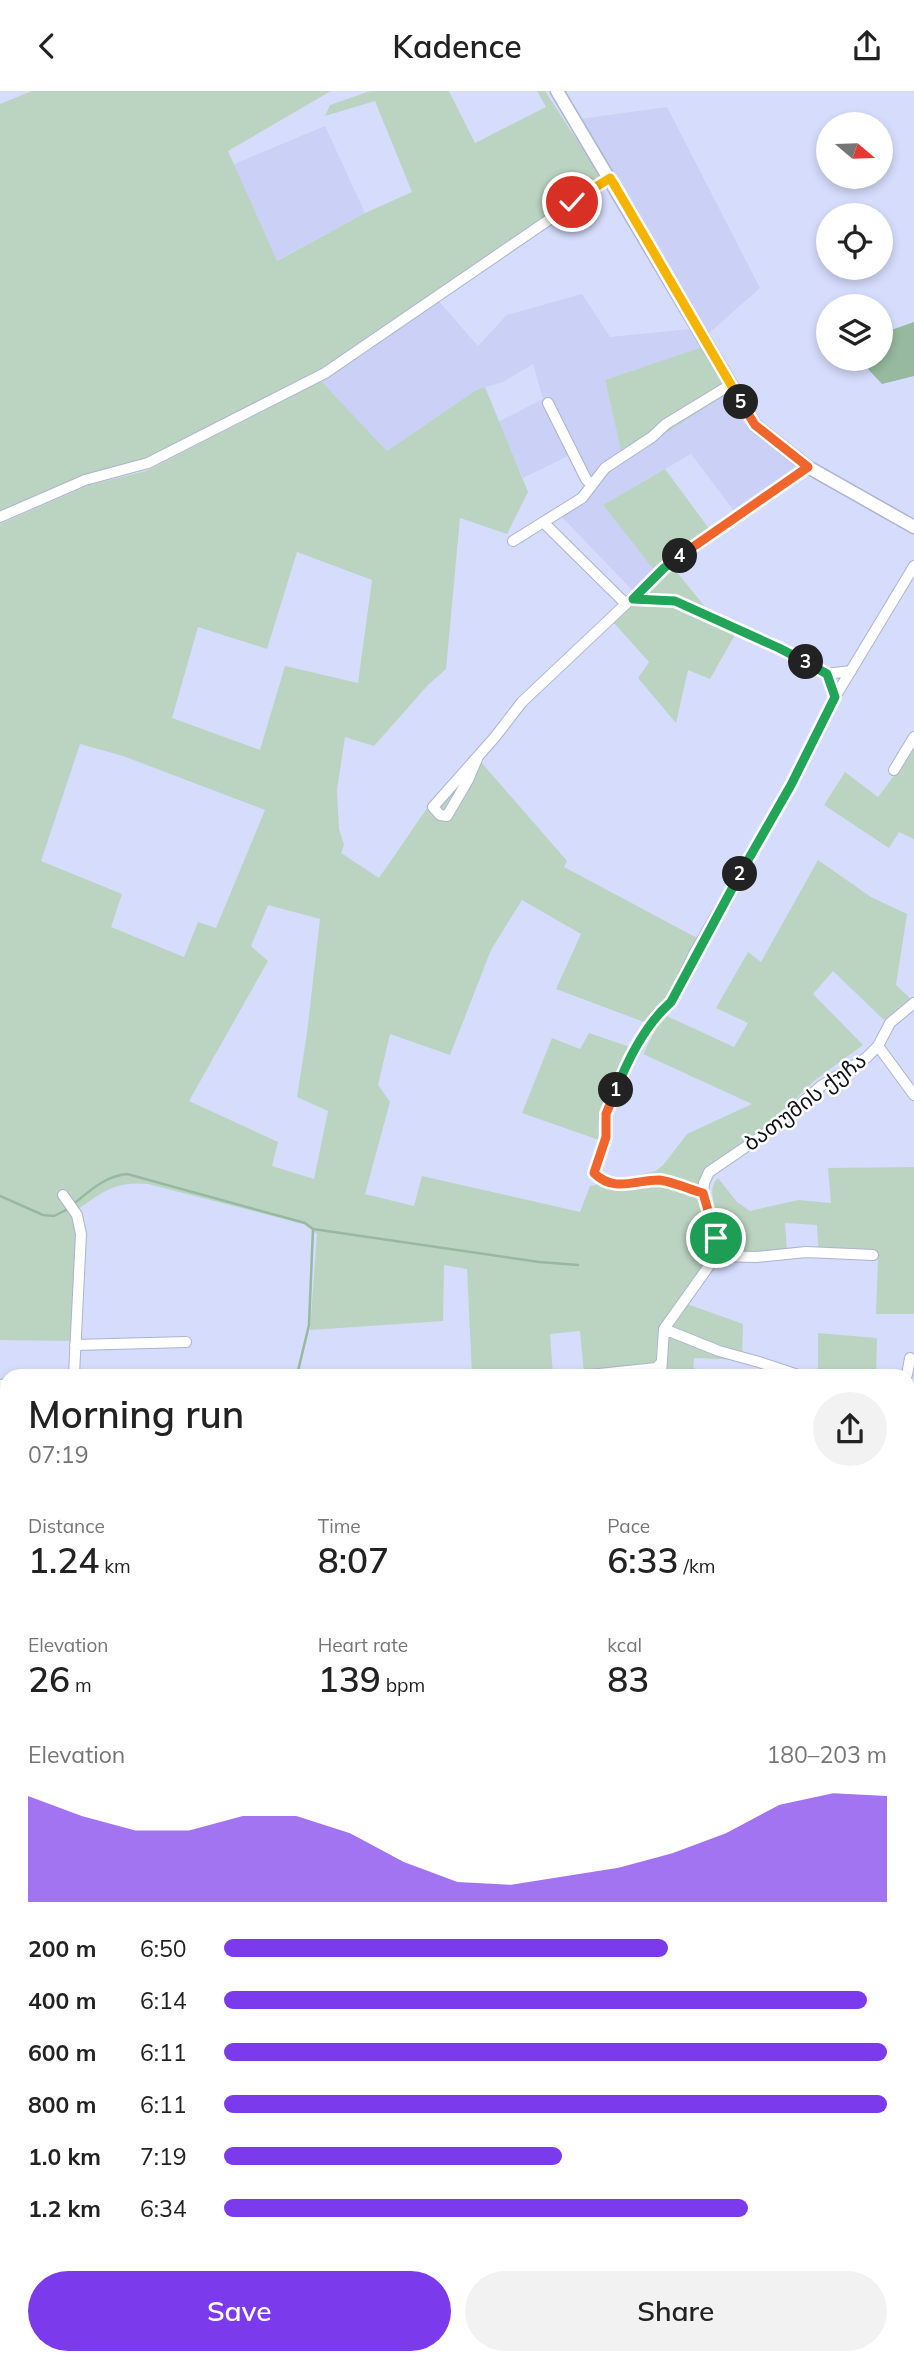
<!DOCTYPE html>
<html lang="en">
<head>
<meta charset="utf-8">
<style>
	:root { --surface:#fff; --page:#f2f2f2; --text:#222; --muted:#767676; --accent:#7c3aed }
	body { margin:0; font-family:Mulish,"Noto Sans Georgian",sans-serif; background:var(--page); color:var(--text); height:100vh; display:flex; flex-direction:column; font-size:26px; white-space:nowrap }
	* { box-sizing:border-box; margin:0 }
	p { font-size:23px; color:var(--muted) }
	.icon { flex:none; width:38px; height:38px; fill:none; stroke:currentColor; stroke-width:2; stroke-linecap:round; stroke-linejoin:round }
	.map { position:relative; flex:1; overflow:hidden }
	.side { position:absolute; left:0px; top:1278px; width:915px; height:996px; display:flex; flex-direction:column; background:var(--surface); border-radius:21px 21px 0 0; box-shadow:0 4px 10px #0003 }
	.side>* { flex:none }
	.needle { width:46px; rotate:109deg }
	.tools { position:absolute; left:816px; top:21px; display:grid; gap:14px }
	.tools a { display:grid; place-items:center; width:77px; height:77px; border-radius:50%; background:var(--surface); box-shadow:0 4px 10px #0003; font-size:35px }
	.pin { position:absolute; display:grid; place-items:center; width:60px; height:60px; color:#fff; margin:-30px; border:4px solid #fff; border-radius:50%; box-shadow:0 2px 7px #0007 }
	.km { position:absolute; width:35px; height:35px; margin:-18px; border-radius:50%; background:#222; color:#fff; font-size:19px; line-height:35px; text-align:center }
	.round { display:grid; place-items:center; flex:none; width:74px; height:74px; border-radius:37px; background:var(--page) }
	.head { display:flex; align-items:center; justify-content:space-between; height:119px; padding:0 28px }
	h1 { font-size:38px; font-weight:600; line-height:52px }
	.stats { display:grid; grid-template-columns:repeat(3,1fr); gap:10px; height:119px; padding:7px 28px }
	.stats div { display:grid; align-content:center }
	.stats b { font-size:35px; font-weight:600 }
	.stats small { font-size:19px; font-weight:400 }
	.stats p { font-size:19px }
	.chart { height:196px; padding:14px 28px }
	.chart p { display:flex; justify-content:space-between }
	.chart svg { width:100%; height:126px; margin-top:7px; fill:var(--accent); opacity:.7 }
	.action { display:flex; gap:14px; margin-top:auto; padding:14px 28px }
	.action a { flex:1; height:80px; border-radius:42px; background:var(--accent); color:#fff; font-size:28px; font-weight:600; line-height:80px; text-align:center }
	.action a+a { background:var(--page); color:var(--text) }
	ul { padding:0 28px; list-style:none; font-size:23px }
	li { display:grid; grid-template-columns:112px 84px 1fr; align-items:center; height:52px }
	li i { height:18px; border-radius:9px; background:var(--accent) }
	header { display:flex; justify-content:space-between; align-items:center; height:91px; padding:0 28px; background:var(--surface); font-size:32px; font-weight:600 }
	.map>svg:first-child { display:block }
	.built { fill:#cad0f6 }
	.green { fill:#bbd4c1; fill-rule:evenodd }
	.water { fill:#96b99f }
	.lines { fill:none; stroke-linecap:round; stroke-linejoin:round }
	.stream { stroke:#96b99f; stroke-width:2.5 }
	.minor-casing { stroke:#adb3d1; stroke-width:12 }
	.tertiary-casing { stroke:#adb3d1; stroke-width:15 }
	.motorway-casing { stroke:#565c8b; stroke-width:20 }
	.minor { stroke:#fff; stroke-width:10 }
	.tertiary { stroke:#fff; stroke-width:12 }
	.motorway { stroke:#7d86c8; stroke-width:18 }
	.split-1-casing { stroke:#fff; stroke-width:14 }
	.split-2-casing { stroke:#fff; stroke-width:14 }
	.split-3-casing { stroke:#fff; stroke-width:14 }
	.split-4-casing { stroke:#fff; stroke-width:14 }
	.split-5-casing { stroke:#fff; stroke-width:14 }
	.split-6-casing { stroke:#fff; stroke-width:14 }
	.split-7-casing { stroke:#fff; stroke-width:14 }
	.split-1 { stroke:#f0652b; stroke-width:9 }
	.split-2 { stroke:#22a559; stroke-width:9 }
	.split-3 { stroke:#22a559; stroke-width:9 }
	.split-4 { stroke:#22a559; stroke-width:9 }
	.split-5 { stroke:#f0652b; stroke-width:9 }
	.split-6 { stroke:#f5b400; stroke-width:9 }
	.split-7 { stroke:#f5b400; stroke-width:9 }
	.labels { text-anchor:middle; stroke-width:5; stroke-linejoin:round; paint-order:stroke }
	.street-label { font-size:21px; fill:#0d0f19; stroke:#fff }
</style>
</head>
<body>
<header><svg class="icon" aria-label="back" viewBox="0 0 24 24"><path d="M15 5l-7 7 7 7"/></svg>Kadence<svg class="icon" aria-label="share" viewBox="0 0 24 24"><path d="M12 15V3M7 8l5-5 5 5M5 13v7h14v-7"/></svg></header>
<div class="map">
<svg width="914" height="2273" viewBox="0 0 914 2273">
	<rect width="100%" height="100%" fill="#d6dcfc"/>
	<path class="built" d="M667,16L760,197L708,243L689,216L580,28Z
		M325,35L365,122L276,170L232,74Z
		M582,203L610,246L691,238L702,256L605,289L623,367L728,303L744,332L798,375L735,421L691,363L603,414L654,479L633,500L560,424L588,406L568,365L523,387L498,331L543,308L533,273L503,291L476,299L387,360L321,290L436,207L478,255L507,224Z"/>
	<path class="green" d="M32,0H331L228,60L277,170L365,122L412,101L375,10L325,25L330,14L370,0H449L475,52L546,16L537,0H545L599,83L600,87L325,278L145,368L87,383L0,420V13Z
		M702,256L728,303L623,368L605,289Z
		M321,290L387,360L476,299L485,296L528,401L507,443L460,427L446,578L428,594L374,655L345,646L337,699L339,738L344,754L341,762L379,787L434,707L474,663L567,770L564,776L699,848L669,908L644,931L556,898L581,843L522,809L491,859L450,964L390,943L378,994L390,1011L365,1103L414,1115L422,1085L580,1121L590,1095L656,1080L664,1073L687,1043L752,1013L643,963L658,933L667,925L734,956L748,932L716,917L748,861L761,871L818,769L871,806L907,823L896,894L912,909L884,929L833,880L813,903L863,954L815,989L770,1033L722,1070L701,1092L712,1142L713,1164L663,1235L657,1249L656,1274L584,1283L580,1240L550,1243L553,1284H472L467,1178L444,1174L443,1230L310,1239L317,1143L304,1133L148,1093C111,1089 99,1105 70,1123C82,1138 72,1226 71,1250L0,1249V433L89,394L146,380ZM297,461L372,489L358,592L285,575L260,659L172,627L198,536L267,558ZM80,653L123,665L265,719L216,837L198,831L184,866L111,836L122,803L41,770ZM268,814L320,828L307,942L297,1006L328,1020L314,1088L272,1075L278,1051L189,1010L268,870L251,855Z
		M665,378L716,447L676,480L710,522L740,535L710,588L688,579L676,632L638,587L649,571L614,532L634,513L633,500L654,479L603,414Z
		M914,658V748L899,741L889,757L824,714L845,681L878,706Z
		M589,942L630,956C617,984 594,1018 599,1049L522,1022L552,947L580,958Z
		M914,1076V1223H876L878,1169L819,1166L817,1134L785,1132L787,1161H731L721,1158C720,1151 721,1143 720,1135C718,1119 705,1100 718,1087L737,1111L750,1120L798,1109L831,1112L828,1077Z
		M687,1213L743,1233L742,1269L694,1267L693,1284H662L669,1239Z
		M818,1242L877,1247L876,1284H818Z
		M908,1314H914V1508L908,1509Z
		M0,1322H7V1620L0,1622Z
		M914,1593V2273H0V1714L7,1713V2266H908V1594Z"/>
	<path class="water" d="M914,231V285L882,293L868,278L873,270L872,268H880V243Z
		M512,2266H632L631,2273H512Z"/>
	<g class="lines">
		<path class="stream" d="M0,1105L43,1124L54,1125L68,1118
			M76,1111C92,1098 106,1085 127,1083L305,1132L313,1138
			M297,1284L309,1234L313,1138L539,1171L578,1174
			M908,1534H914"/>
		<defs>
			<path id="minor" d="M548,312L586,388L592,394
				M0,426L85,389L148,372L325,282L610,87
				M543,431L626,513
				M513,450L582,407L605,377L652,346L666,333L730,294
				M633,508L675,510L779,557L826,583L851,580
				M826,583L835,606
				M477,668L468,689L447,725L440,724L433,716L495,646L522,611L664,477L808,376
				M894,679L914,646
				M878,955L914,1004
				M703,1102C691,1099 671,1090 659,1089C635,1089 613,1102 594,1082L606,1046V1023L621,985L655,925L671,911L694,863L791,694L835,606L914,475
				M63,1104L77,1124L81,1143L74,1284
				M716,1165L756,1166L806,1161L873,1164
				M664,1238L719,1260L759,1271L798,1284
				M75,1254L186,1251
				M590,1284L656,1277L661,1272
				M661,1284L664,1238L716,1165L715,1147L703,1102L704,1092L709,1081L775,1036L821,995L866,967L878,955L890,932L914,912
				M907,1284L910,1267
				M0,1294L7,1293
				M908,1383L914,1382"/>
			<path id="tertiary" d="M557,0L755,334L808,376L914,436
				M908,1522H914"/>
			<path id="motorway" d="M908,1552L914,1551
				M908,1569H914
				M0,1658L6,1649L7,1626
				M0,1686L7,1685"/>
		</defs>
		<use href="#minor" class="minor-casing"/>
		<use href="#tertiary" class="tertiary-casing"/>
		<use href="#motorway" class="motorway-casing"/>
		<use href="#minor" class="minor"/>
		<use href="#tertiary" class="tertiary"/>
		<use href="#motorway" class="motorway"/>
	</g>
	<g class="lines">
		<defs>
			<path id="split-1" d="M616,999L606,1023V1046L594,1082C614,1102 635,1089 659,1089C671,1090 691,1099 703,1102L716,1147"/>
			<path id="split-2" d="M616,999C628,968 646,933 671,911L740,783"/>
			<path id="split-3" d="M740,783L791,694L835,606L827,583L806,571"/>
			<path id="split-4" d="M680,465L664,477L633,508L675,510L779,557L806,571"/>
			<path id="split-5" d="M680,465L808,376L755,334L741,311"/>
			<path id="split-6" d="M615,95L741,311"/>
			<path id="split-7" d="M572,111L610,87L615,95"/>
		</defs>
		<use href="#split-1" class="split-1-casing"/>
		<use href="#split-2" class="split-2-casing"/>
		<use href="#split-3" class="split-3-casing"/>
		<use href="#split-4" class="split-4-casing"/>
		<use href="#split-5" class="split-5-casing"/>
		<use href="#split-6" class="split-6-casing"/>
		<use href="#split-7" class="split-7-casing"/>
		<use href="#split-1" class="split-1"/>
		<use href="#split-2" class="split-2"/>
		<use href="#split-3" class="split-3"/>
		<use href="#split-4" class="split-4"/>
		<use href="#split-5" class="split-5"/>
		<use href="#split-6" class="split-6"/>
		<use href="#split-7" class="split-7"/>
	</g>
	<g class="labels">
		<g class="street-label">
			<text transform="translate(805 1011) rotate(-37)" y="7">ბათუმის ქუჩა</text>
		</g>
	</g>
</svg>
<div class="tools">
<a><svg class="needle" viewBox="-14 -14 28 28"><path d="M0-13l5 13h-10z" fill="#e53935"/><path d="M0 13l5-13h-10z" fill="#767676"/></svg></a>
<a><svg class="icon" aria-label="locate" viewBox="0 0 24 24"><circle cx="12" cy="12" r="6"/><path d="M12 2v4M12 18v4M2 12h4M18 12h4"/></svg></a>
<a><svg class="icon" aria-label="layers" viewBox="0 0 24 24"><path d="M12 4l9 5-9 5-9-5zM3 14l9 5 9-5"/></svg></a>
</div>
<div class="pin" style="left:716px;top:1147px;background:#1e9e55"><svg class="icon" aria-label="arrive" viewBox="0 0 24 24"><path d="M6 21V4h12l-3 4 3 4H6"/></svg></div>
<div class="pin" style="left:572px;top:111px;background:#d93025"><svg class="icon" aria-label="check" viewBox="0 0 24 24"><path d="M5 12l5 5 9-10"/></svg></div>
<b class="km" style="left:616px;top:999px">1</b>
<b class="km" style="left:740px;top:783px">2</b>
<b class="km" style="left:806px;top:571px">3</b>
<b class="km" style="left:680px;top:465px">4</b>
<b class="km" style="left:741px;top:311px">5</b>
<section class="side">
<div class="head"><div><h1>Morning run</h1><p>07:19</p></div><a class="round"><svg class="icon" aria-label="share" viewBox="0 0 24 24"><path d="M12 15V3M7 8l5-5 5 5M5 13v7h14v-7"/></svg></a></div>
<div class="stats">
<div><p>Distance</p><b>1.24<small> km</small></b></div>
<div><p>Time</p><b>8:07</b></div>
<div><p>Pace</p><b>6:33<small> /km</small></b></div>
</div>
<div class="stats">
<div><p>Elevation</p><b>26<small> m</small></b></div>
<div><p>Heart rate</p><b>139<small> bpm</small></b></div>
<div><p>kcal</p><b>83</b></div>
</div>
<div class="chart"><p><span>Elevation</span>180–203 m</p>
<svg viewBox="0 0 160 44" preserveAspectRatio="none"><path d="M0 44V7L10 14L20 19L30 19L40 14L50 14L60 20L70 30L80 37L90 38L100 35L110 32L120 27L130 20L140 10L150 6L160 7V44z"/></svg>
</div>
<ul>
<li><b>200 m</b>6:50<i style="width:67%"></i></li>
<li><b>400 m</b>6:14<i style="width:97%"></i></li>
<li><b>600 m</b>6:11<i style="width:100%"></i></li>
<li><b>800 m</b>6:11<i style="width:100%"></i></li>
<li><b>1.0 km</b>7:19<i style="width:51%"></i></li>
<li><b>1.2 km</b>6:34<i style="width:79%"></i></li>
</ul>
<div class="action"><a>Save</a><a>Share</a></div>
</section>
</div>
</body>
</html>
